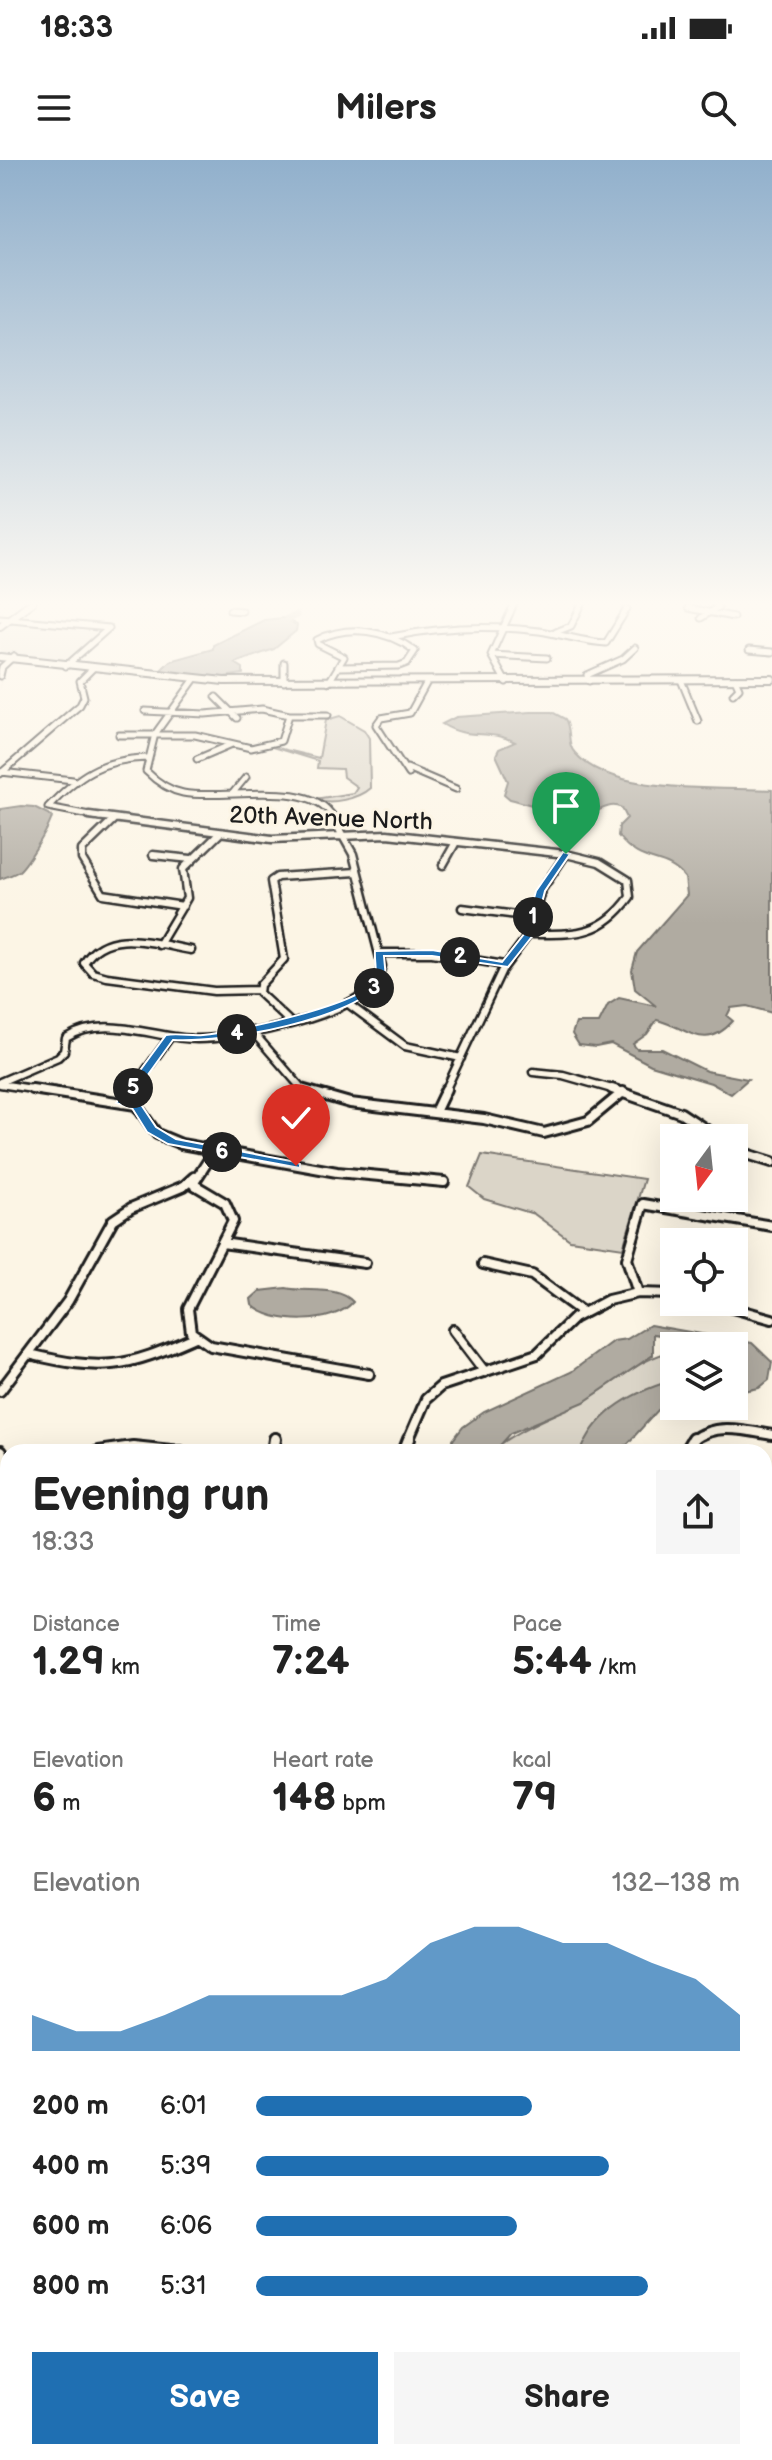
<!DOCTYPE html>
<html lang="en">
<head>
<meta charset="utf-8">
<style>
	:root { --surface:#fff; --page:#f6f6f6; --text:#222; --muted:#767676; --accent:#1f6fb2 }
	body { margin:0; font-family:"Balsamiq Sans",sans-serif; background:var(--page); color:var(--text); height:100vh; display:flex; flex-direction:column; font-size:30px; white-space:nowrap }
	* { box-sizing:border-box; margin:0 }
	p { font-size:26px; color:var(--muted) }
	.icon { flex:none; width:44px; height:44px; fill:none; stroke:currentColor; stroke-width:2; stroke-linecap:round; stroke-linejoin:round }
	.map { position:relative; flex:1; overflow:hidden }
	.side { position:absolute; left:0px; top:1284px; width:772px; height:1016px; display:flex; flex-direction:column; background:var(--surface); border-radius:24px 24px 0 0; box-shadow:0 8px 32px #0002 }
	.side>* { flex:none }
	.needle { width:52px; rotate:195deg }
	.buttons { position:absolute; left:660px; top:964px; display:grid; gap:16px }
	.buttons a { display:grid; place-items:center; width:88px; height:88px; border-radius:0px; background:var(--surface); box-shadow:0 8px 32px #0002; font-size:40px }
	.pin { position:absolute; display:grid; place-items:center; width:68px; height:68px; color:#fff; margin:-82px -34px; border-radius:50% 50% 50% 0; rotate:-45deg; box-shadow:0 0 8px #0007 }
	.pin .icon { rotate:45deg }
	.km { position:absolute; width:40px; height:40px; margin:-20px; border-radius:50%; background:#222; color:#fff; font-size:22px; line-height:40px; text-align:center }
	.round { display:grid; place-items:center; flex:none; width:84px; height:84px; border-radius:0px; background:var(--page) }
	.overview { display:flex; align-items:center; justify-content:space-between; height:136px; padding:0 32px }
	h1 { font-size:44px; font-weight:700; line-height:60px }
	.stats { display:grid; grid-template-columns:repeat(3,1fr); gap:12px; height:136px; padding:8px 32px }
	.stats div { display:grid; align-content:center }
	.stats b { font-size:40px; font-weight:700 }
	.stats small { font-size:22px; font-weight:400 }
	.stats p { font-size:22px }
	.chart { height:224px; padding:16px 32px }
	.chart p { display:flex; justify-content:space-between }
	.chart svg { width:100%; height:144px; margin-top:8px; fill:var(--accent); opacity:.7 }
	.cta { display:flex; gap:16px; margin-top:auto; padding:16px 32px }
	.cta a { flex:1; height:92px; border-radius:0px; background:var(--accent); color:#fff; font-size:32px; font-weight:700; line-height:92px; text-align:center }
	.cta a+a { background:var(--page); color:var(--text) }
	ul { padding:0 32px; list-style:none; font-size:26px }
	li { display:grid; grid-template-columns:128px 96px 1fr; align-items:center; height:60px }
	li i { height:20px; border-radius:10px; background:var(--accent) }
	.status { display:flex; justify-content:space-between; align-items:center; height:56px; padding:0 40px; background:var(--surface); direction:ltr }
	.status svg { height:22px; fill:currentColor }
	header { display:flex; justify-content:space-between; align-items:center; height:104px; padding:0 32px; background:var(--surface); font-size:36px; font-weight:700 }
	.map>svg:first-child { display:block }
	.built { fill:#ebe5d6 }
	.green { fill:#dbd5c8; stroke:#7c7872; stroke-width:2 }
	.water { fill:#b0aba1; stroke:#75726c; stroke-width:2 }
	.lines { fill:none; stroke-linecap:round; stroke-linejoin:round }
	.river { stroke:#b0aba1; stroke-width:7 }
	.minor-far4-casing { stroke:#1c1c1c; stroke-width:9 }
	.minor-far3-casing { stroke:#1c1c1c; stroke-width:11 }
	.minor-far2-casing { stroke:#1c1c1c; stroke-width:14 }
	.minor-far1-casing { stroke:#1c1c1c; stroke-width:16 }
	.minor-casing { stroke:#1c1c1c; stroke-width:19 }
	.major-casing { stroke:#1c1c1c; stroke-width:10 }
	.minor-far4 { stroke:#fcf5e5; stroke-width:5 }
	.minor-far3 { stroke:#fcf5e5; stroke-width:6 }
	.minor-far2 { stroke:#fcf5e5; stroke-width:8 }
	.minor-far1 { stroke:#fcf5e5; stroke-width:10 }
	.minor { stroke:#fcf5e5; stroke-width:13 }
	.major { stroke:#fcf5e5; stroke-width:6 }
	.route { fill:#1f6fb2; stroke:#fff; stroke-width:2 }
	.labels { text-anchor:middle; stroke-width:6; stroke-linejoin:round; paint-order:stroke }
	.far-street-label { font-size:24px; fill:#1c1c1c; stroke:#fcf5e5 }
</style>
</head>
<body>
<div class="status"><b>18:33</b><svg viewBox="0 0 49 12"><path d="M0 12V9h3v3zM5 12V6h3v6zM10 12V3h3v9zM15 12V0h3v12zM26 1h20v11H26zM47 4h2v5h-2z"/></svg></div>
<header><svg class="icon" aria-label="menu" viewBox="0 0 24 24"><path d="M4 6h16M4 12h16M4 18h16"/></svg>Milers<svg class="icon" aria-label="search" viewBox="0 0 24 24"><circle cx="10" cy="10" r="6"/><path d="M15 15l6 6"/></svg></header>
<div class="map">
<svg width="772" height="2300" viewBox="0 0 772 2300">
	<rect width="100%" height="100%" fill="#fcf5e5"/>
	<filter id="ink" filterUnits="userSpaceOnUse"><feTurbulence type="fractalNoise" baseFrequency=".0125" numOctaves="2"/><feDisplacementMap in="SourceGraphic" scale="16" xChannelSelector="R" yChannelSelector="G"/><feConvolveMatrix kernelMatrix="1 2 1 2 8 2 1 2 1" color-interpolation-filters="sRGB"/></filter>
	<g filter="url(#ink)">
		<path class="built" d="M0,456L111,467L70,503L17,494L3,509L0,530Z"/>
		<path class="green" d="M340,556L364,570L369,578L370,628C358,639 330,645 315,639L353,633L357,627L343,617L342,609L317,608L318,601L269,586L319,598L326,560Z
			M482,995L644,1019L623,1088L570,1080L534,1054L484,1039L469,1027Z
			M674,1191V1227L590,1292H496L497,1287C528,1263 564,1253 597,1233C623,1217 643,1197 674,1191Z"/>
		<path class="water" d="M283,458L297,465L296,471L274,489L235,503L243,508V514L223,517L159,512L170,501L213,489V485L264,460Z
			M531,552H552L565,559C572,570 566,583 575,593C611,635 719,627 772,630V853L747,846L731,848L727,856L733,861C704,893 689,868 657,860L647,874L633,884L637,889H662L706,911L748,919L731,934L711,923L651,905L611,884L596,887L579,885L572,874L576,863H599L608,845L619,838L656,846L635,829L632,810L637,792L687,735L685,718C663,692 643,708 618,676L619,666L627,658L622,648C608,640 598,655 580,655C558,655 532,644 510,639L504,634L508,621L496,595L499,589L515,582C487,568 469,581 442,564L456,557Z
			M21,646L34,647L52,656C51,666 26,705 19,711C14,714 6,717 0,719V649Z
			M286,1128C307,1133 338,1125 353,1142C333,1165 273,1165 252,1145L251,1139L260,1131Z
			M650,1165L752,1183L772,1202L769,1220L759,1228L734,1233V1186H678L666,1176L653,1174V1195L584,1242L511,1273L494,1292H452L453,1280L463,1267L484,1252L571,1212L613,1181L627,1179Z
			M674,1220V1242L658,1250L620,1292H581C595,1252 635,1231 674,1220Z"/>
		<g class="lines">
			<path class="river" d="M287,459L296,455"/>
			<defs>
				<path id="minor-far4" d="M688,448L733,457
					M230,450L242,451
					M0,458L109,468
					M701,458L718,447L713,442
					M556,472L571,466L583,442
					M391,477C439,467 490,465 539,471C561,474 583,482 606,483L627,449
					M749,490L772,492
					M491,495L547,498
					M284,503V522
					M66,506L109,468
					M0,516L2,507L14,496
					M194,520L155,574L146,611C157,622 168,630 183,633C223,641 311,617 333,657
					M681,520L698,561
					M589,521L587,515L623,499L635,488
					M329,522L344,497L318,484L317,480C349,464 387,470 415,491L407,503L399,506L339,507
					M506,522L491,495L515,442
					M733,534L739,528L735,519
					M216,537L237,558
					M145,551L205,554L262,549L289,555H328
					M119,575H195L251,588L281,581L289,555
					M197,599L232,584
					M407,608L456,629
					M1,612L73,620
					M0,614L80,545L84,537L80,521L93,508
					M408,614L376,565L381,558L410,553L427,522
					M232,634L246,617
					M48,647L100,657
					M48,647C78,615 102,599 147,598"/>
				<path id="minor-far3" d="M89,655L272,679L387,674L566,694L599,702L628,720L630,737C601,777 575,774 529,774
					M114,659L82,690V699L103,734L183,746
					M153,695L191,699
					M443,705L456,682
					M462,748L533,757
					M159,785L187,738L183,709L220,673
					M191,790C155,784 107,766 84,803L93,813L107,817L214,831L259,830
					M379,793H432L504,805
					M347,843L405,886L461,898
					M289,861L259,833L260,825L284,799L271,721L277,717L357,712
					M252,871L304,931
					M533,912L563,915L619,931
					M0,922L58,897L64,891L66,878C105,853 155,879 197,879C240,879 348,857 375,823C379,819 380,811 382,806L353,694L331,655
					M0,924L45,931
					M131,931L170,877
					M445,931L502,810L529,774L541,731L566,694"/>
				<path id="minor-far2" d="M32,929L136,945L157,974L181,984L337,1012L444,1022
					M301,929L350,943L484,959L544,973L588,961L623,932
					M612,929L681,953L719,978
					M122,943L132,929
					M435,952L446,929
					M215,990L193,1024L225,1043L233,1061L188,1149L191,1172L211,1186L369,1214
					M734,990L772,1002
					M222,1083L365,1103
					M483,1104L532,1115L582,1152
					M638,1133L627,1099L643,1044L772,1066
					M711,1142L772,1159
					M453,1170L485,1212
					M29,1194C104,1212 125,1208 195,1177
					M0,1231L68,1141L113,1060L131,1048L184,1026L194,1017
					M275,1281V1278
					M408,1281L426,1239L441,1226L537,1194L574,1158L608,1140L638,1133L674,1134
					M691,1281C714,1262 744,1270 772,1275"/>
				<path id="minor-far1" d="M0,1292L8,1307
					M98,1292L133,1287L181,1292
					M273,1292L275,1279
					M404,1292L409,1279
					M685,1292L693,1279
					M0,1326L8,1323
					M0,1471L8,1457
					M764,1517L772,1519
					M0,1518L8,1519
					M0,1602L8,1603
					M764,1657L772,1598
					M764,1678L772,1680"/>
				<path id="minor" d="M0,1796L8,1805
					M0,1859L8,1852
					M0,1940L8,1949
					M520,2292L524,2300
					M63,2300L66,2292"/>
				<path id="major" d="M0,466L32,442
					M0,497L224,521L772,519"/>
			</defs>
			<use href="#minor-far4" class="minor-far4-casing"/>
			<use href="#minor-far3" class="minor-far3-casing"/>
			<use href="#minor-far2" class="minor-far2-casing"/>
			<use href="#minor-far1" class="minor-far1-casing"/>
			<use href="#minor" class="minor-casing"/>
			<use href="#major" class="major-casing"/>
			<use href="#minor-far4" class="minor-far4"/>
			<use href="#minor-far3" class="minor-far3"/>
			<use href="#minor-far2" class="minor-far2"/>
			<use href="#minor-far1" class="minor-far1"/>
			<use href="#minor" class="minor"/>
			<use href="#major" class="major"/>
		</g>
	</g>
	<linearGradient id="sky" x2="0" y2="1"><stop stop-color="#91b0cc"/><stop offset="0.58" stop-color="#fefaf3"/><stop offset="1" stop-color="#fefaf3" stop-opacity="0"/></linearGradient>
	<rect width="772" height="764" fill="url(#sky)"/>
	<path class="route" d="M563,692L570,694L545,731L534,774L508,807L432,796H384L386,818C356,860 223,883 173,880L129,941L140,943L156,967L176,979L296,1002L300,1004V1008L168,984L147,972L132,948L116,943L166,875C178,873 191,876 203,875C233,872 361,845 374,821C378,813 374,800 375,791L432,790L502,802L524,774L536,731Z"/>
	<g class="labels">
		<g class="far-street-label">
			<text transform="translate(331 658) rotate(2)" y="8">20th Avenue North</text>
		</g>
	</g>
</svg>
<div class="buttons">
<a><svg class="needle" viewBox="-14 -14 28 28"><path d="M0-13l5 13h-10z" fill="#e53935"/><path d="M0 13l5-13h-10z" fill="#767676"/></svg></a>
<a><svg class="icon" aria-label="locate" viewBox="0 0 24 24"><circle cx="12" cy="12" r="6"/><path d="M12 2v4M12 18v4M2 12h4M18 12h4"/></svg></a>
<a><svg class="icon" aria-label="layers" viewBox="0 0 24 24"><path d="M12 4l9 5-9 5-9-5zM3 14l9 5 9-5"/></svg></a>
</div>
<div class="pin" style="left:566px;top:694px;background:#1e9e55"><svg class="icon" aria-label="arrive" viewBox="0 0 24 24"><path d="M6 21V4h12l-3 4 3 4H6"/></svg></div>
<div class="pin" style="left:296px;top:1006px;background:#d93025"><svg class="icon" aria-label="check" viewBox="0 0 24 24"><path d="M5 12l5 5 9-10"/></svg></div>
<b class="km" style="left:533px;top:757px">1</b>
<b class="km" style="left:460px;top:797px">2</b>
<b class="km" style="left:374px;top:828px">3</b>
<b class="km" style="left:237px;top:874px">4</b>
<b class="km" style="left:133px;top:928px">5</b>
<b class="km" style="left:222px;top:992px">6</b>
<section class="side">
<div class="overview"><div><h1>Evening run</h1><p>18:33</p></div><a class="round"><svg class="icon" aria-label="share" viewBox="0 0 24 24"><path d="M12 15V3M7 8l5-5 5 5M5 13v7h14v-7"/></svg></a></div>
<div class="stats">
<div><p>Distance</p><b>1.29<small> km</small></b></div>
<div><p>Time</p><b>7:24</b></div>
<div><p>Pace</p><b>5:44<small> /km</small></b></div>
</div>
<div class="stats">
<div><p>Elevation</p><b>6<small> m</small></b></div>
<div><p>Heart rate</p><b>148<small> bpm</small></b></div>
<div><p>kcal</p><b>79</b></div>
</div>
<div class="chart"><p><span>Elevation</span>132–138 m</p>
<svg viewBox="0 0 160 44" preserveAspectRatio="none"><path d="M0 44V33L10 38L20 38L30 33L40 27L50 27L60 27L70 27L80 22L90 11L100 6L110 6L120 11L130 11L140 17L150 22L160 33V44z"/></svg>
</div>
<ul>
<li><b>200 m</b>6:01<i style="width:57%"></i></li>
<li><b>400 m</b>5:39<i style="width:73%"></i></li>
<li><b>600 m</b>6:06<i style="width:54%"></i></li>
<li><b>800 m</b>5:31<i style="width:81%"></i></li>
</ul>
<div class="cta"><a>Save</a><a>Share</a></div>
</section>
</div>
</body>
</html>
